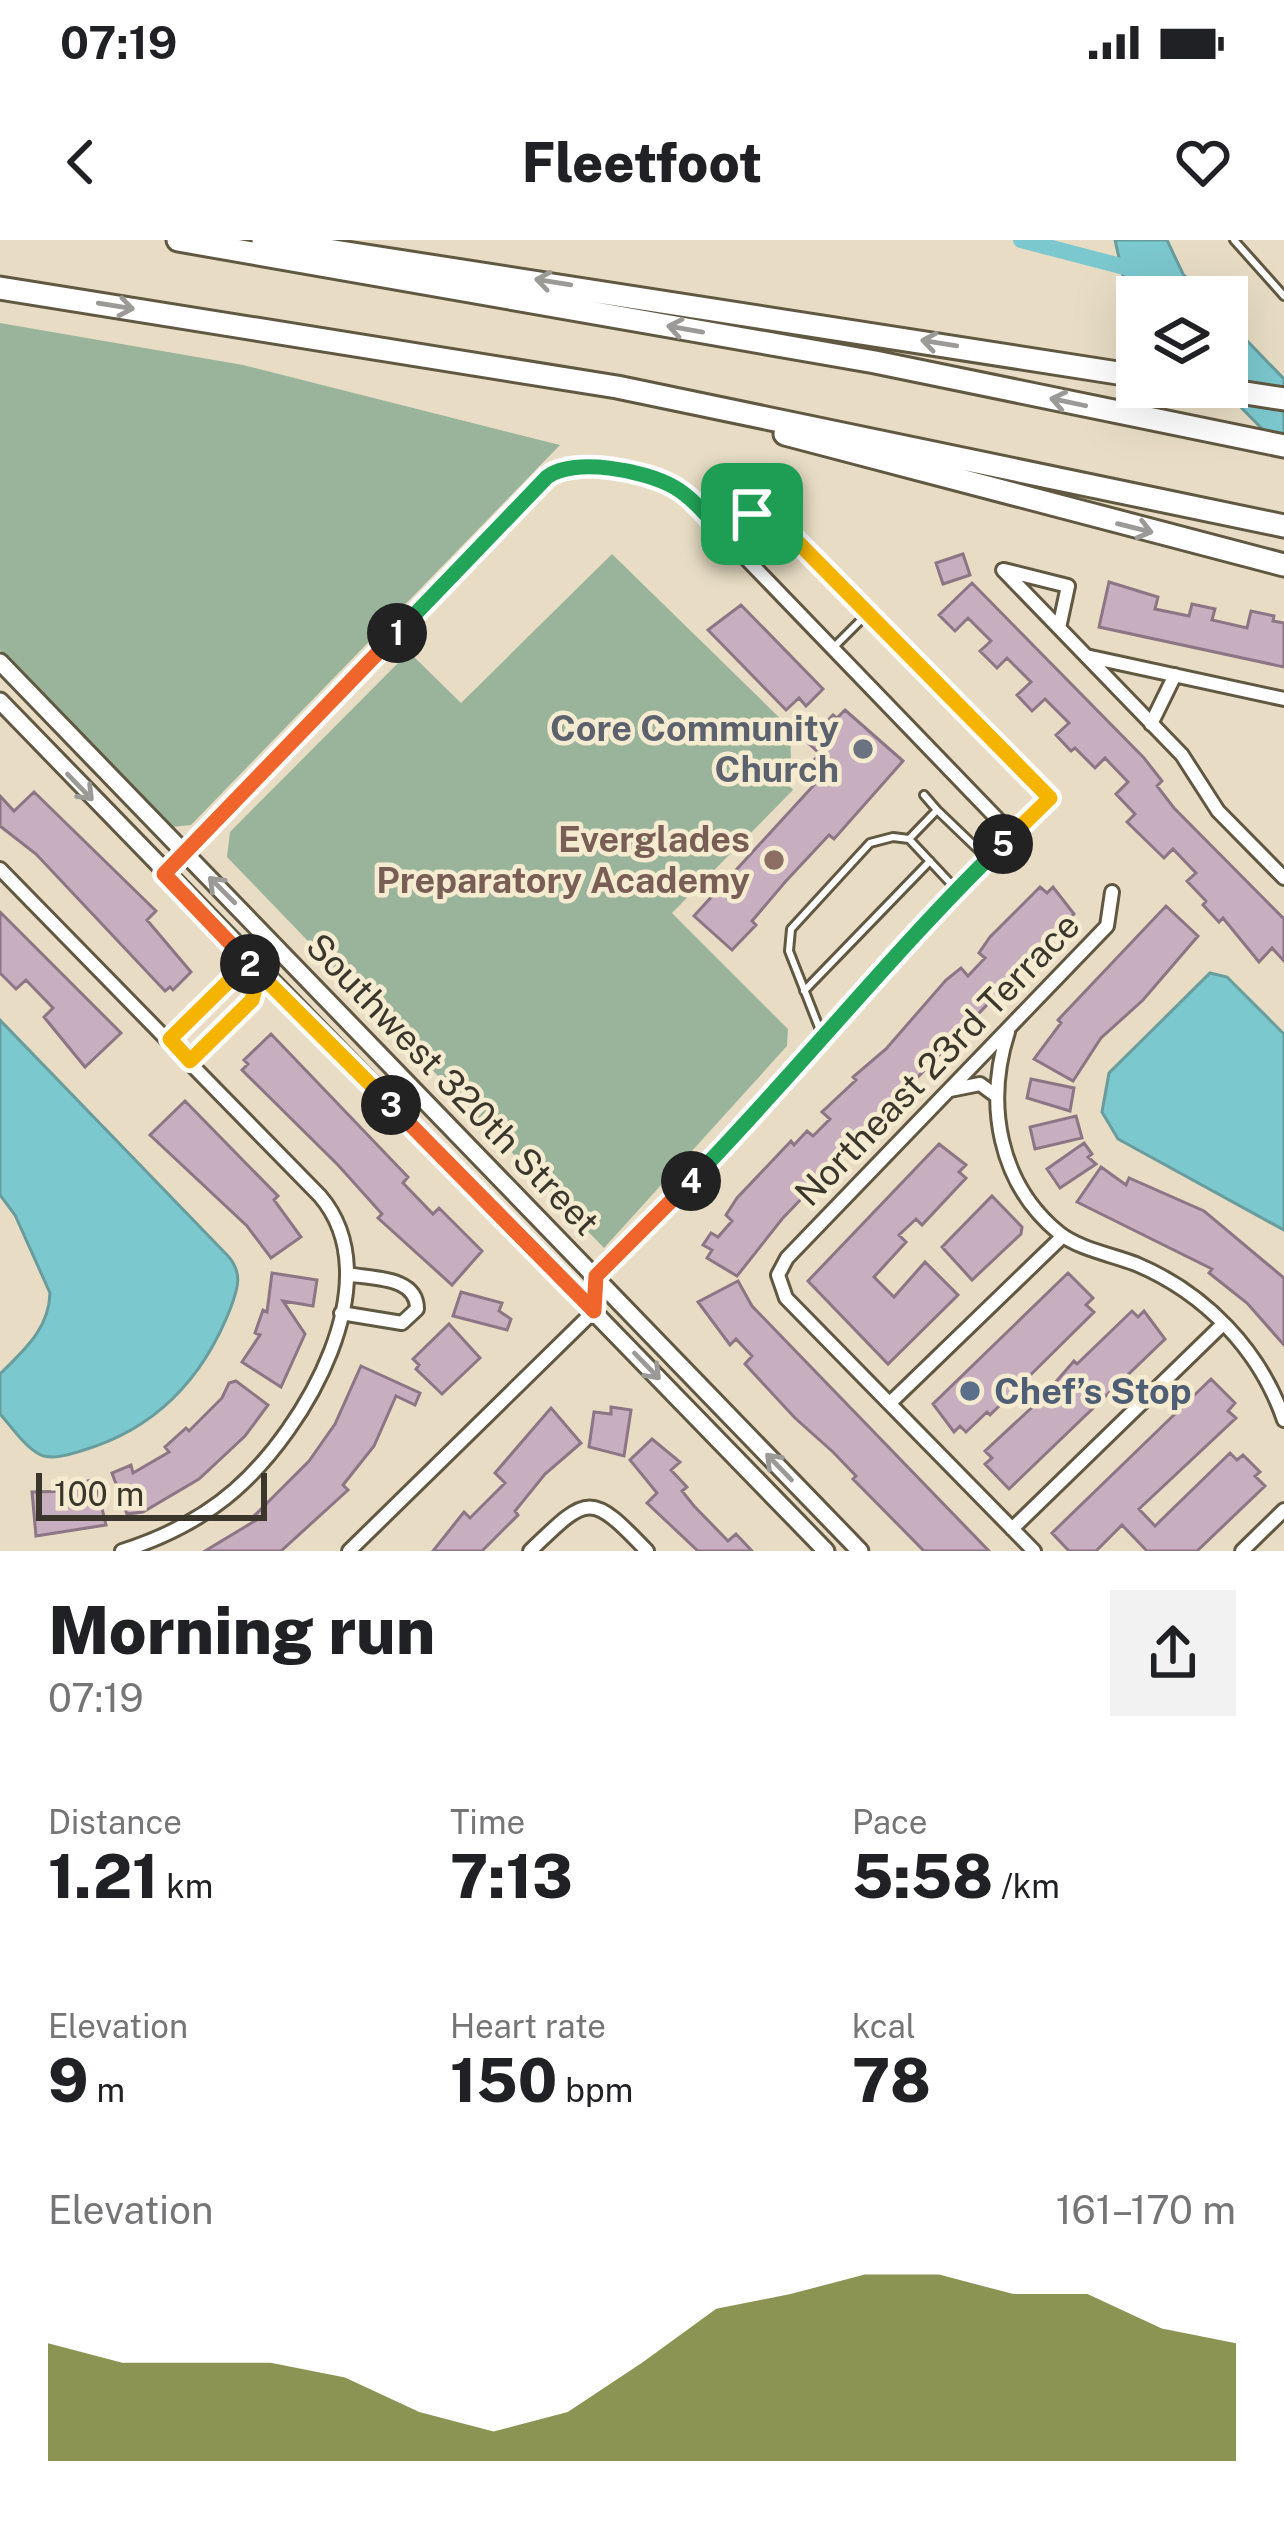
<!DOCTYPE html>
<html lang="en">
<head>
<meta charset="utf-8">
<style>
	:root { --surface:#fff; --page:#f2f2f2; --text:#202124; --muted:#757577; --accent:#5c670c }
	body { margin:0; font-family:"Public Sans",sans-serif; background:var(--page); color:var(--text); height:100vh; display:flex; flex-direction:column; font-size:45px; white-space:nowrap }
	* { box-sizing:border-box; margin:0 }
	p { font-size:39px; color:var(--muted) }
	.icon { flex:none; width:66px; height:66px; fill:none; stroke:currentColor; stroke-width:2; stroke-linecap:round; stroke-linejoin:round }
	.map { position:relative; height:1311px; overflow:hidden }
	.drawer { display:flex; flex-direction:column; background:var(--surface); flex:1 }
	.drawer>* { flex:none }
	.controls { position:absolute; left:1116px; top:36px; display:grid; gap:24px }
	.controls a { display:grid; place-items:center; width:132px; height:132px; border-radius:0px; background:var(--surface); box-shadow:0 12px 48px #0002; font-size:60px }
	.scale { position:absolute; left:36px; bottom:30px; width:231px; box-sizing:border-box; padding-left:12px; border:6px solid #3a362c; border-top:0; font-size:33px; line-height:42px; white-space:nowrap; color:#3a362c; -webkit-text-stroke:9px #f5ebd1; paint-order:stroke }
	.pin { position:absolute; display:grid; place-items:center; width:102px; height:102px; color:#fff; margin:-51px; border-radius:24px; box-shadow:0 6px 18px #0006 }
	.km { position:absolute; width:60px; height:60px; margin:-30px; border-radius:50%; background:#222; color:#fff; font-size:33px; line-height:60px; text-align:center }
	.round { display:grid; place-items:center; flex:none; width:126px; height:126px; border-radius:0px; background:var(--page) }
	.head { display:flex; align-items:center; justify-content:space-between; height:204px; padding:0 48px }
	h1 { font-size:66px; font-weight:800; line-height:90px }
	.figures { display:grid; grid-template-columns:repeat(3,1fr); gap:18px; height:204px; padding:12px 48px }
	.figures div { display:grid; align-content:center }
	.figures b { font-size:60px; font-weight:800 }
	.figures small { font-size:33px; font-weight:400 }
	.figures p { font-size:33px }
	.chart { height:336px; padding:24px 48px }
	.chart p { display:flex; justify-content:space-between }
	.chart svg { width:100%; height:216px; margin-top:12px; fill:var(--accent); opacity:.7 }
	.status { display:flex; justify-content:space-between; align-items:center; height:84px; padding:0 60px; background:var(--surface); direction:ltr }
	.status svg { height:33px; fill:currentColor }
	header { display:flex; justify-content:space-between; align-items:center; height:156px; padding:0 48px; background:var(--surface); font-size:54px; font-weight:800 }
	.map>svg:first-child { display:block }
	.green { fill:#9ab49b }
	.water { fill:#7bc8ce; stroke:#689c9d; stroke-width:3 }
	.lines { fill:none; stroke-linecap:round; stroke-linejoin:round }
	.canal { stroke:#7bc8ce; stroke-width:16 }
	.building { fill:#c8afc0; stroke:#8c7585; stroke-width:3 }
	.service-casing { stroke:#615842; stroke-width:12 }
	.minor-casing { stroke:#615842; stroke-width:18 }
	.tertiary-casing { stroke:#615842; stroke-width:21 }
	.motorway-casing { stroke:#615842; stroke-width:27 }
	.service { stroke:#fff; stroke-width:6 }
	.minor { stroke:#fff; stroke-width:12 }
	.tertiary { stroke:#fff; stroke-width:15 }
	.motorway { stroke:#fff; stroke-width:21 }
	.oneway { stroke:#9c9a96 }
	.split-1-casing { stroke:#fff; stroke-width:24 }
	.split-2-casing { stroke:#fff; stroke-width:24 }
	.split-3-casing { stroke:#fff; stroke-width:24 }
	.split-4-casing { stroke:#fff; stroke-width:24 }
	.split-5-casing { stroke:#fff; stroke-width:24 }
	.split-6-casing { stroke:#fff; stroke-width:24 }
	.split-1 { stroke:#22a559; stroke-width:15 }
	.split-2 { stroke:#f0652b; stroke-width:15 }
	.split-3 { stroke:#f5b400; stroke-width:15 }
	.split-4 { stroke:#f0652b; stroke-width:15 }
	.split-5 { stroke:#22a559; stroke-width:15 }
	.split-6 { stroke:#f5b400; stroke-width:15 }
	.worship-dot { fill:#6b7280; stroke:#f5ebd1; stroke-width:4.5 }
	.education-dot { fill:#8d6e63; stroke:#f5ebd1; stroke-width:4.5 }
	.service-dot { fill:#5c6f8a; stroke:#f5ebd1; stroke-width:4.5 }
	.labels { text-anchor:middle; stroke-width:9; stroke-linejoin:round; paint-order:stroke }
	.worship-label { font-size:36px; font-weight:bold; fill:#5b616d; stroke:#f5ebd1; text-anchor:end }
	.education-label { font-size:36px; font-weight:bold; fill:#785e54; stroke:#f5ebd1; text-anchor:end }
	.street-label { font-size:36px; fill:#3a362c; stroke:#f5ebd1 }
	.service-label { font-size:36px; font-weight:bold; fill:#4e5e75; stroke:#f5ebd1; text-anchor:start }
</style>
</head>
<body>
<div class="status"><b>07:19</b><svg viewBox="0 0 49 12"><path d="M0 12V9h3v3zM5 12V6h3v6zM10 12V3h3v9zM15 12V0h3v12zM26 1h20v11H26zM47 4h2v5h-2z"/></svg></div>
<header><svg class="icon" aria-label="back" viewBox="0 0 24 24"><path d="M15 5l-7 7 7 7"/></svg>Fleetfoot<svg class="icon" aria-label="heart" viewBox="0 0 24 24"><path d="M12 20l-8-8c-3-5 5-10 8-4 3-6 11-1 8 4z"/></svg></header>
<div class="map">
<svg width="1284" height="1311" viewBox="0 0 1284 1311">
	<rect width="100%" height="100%" fill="#e8ddc4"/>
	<path class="green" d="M0,83L243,125L560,205L191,585L172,587L0,410Z
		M612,314L790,488L791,522L779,533L793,550L672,673L788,789L787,806L604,1008L227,617L230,592L409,412L461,463Z"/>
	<path class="water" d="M1115,0H1167L1183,34L1205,57H1140L1125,45Z
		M1227,80L1284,139V211L1221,147H1227Z
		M1210,733L1227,737L1284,794V990L1118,899L1102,872L1109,833Z
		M0,780L228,1016C243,1033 238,1048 231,1067C204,1137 157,1188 84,1210C71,1214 51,1221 39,1214C24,1206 11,1186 0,1174V1134C24,1110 49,1089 50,1053L15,975L0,955Z"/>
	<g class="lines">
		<path class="canal" d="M1021,0L1136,30"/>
	</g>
	<path class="building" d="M963,314L970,335L943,344L936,323Z
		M1109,342L1158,357L1155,369L1189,376L1192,364L1215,369L1212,380L1247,388L1251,371L1274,376L1273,381L1284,383V427L1099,387Z
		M972,343L1144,518L1162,541L1157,546L1174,568L1284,679V721L1272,708L1259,722L1223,678L1219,682L1203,665L1206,661L1187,641L1196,633L1173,609L1164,618L1127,582L1135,574L1116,554L1128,542L1105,518L1095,528L1075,508L1071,511L1056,495L1069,483L1045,459L1032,471L1017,455L1031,442L1007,418L997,428L980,411L991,401L968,378L955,391L939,375Z
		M741,365L823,449L806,466L799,458L786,470L708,390Z
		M845,470L903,521L834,599L829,595L786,641L752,681L756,685L732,710L694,676L824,534L812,522L820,514L807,502L833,475L837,478Z
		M34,552L156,671L147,680L191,732L173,750L170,747L165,751L36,614L0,586V556L14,571Z
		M1040,647L1047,653L1053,647L1074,674L782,979L737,1036L707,1018L712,1010L703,1005L711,993L718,997L732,981L726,975L737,958L791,901L794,905L807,891L813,896L830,879L822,872L856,840L853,837L886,809L946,740L961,728L968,736L985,718L979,713L990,697Z
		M1166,666L1198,696L1143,760L1101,798L1073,841L1034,819L1061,783L1058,780Z
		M0,672L121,793L85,827L44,777L53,768L26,740L16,749L0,733Z
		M271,794L408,937L403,943L433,974L439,968L482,1011L452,1045L378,978L382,974L338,925L242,830L248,824L244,820Z
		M1031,839L1074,848L1070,871L1027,858Z
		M185,861L278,956L274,960L301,997L271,1018L247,986L150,895Z
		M1076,876L1082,898L1035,909L1030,887Z
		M1084,903L1092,914L1088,917L1096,924L1060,948L1047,929Z
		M939,904L966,925L959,932L966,938L922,985L916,979L899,995L906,1002L874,1037L894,1057L925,1022L958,1055L888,1124L808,1041Z
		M1101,927L1126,945L1129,938L1204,971L1284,1038V1105L1247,1063L1209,1033L1212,1029L1077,962Z
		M992,956L1022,987L1021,994L972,1040L942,1007Z
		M272,1033L317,1040L313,1066L283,1061L305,1094L281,1147L242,1122L260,1095L255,1093L263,1070L267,1072Z
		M1068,1033L1093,1058L1086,1065L1094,1072L990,1175L987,1172L966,1192L960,1186L954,1192L933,1164Z
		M738,1041L752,1066L989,1311H924L853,1239L856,1236L833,1212L795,1178L745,1124L752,1116L736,1099L730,1105L698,1062Z
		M461,1052L502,1063L499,1071L511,1079L507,1090L453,1076Z
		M1132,1071L1138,1077L1144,1071L1165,1099L1009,1249L985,1224L992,1218L985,1211L1040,1160L1074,1121L1077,1124Z
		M449,1084L480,1118L442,1154L416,1129L419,1125L413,1119Z
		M361,1126L420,1153L415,1165L396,1156L374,1206L343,1245L348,1250L281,1311H205L258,1279L255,1275L309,1221L335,1184Z
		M1211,1139L1235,1163L1228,1171L1236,1178L1139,1269L1155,1286L1230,1213L1237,1220L1243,1215L1260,1232L1255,1236L1265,1246L1197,1311H1147L1122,1285L1096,1311H1069L1052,1293Z
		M236,1141L268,1165L245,1196L199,1239L143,1272L127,1274L112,1233L131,1225L133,1233L169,1212L165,1207L186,1188L189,1191L222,1158L229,1143Z
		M611,1167L631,1170L624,1216L589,1207L594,1172L611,1174Z
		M551,1168L581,1203L545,1234L515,1271L518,1275L482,1311H433L464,1272L470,1278L505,1243L495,1233Z
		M652,1199L680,1222L671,1230L687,1247L682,1251L694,1266L728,1301L736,1294L752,1311H698L647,1263L657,1253L630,1220Z
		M95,1239L106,1285L36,1296L32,1252L73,1251L72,1245Z"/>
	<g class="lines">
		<defs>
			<path id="service" d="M1234,0L1284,56
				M728,299L752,274L773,277L1050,558L1011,597
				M833,408L867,374
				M924,555L937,570
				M909,599L955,648
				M804,751L930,621
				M822,795L789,711L791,689L870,603L893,597L909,599L937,570L988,619"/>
			<path id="minor" d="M1003,330L1182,515L1218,571L1284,638
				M1004,330L1068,346L1059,388
				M1086,416L1284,459
				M1151,484L1175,435
				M0,629L320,956C392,1040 305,1189 235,1250C203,1278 163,1298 122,1311
				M164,634L547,237C578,213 652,231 683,253L1007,589L1008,600C864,739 742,898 596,1036L594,1071L349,1311
				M1008,792C985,863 998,943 1059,993C1079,1009 1113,1015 1136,1024C1205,1053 1260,1110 1284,1180
				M169,799L232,738L259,733L252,760L190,821
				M950,850L980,844L995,855
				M341,1073L402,1083L417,1069C417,1036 372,1039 347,1034
				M890,1163L1063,996
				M1012,1289L1223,1084
				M530,1311C588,1255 590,1251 647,1311
				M1034,1311L786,1058L778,1035L787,1018L1107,686L1112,652
				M1242,1311L1284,1270"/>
			<path id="tertiary" d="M0,422L860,1311
				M0,461L826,1311"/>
			<path id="motorway" d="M178,0L875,122L1284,206
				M263,0L1137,136
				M0,48L617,147L1284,286
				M1207,147L1284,159
				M785,194L1284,325"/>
		</defs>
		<use href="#service" class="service-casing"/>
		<use href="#minor" class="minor-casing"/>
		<use href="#tertiary" class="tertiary-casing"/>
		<use href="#motorway" class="motorway-casing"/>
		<use href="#service" class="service"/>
		<use href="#minor" class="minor"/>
		<use href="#tertiary" class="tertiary"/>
		<use href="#motorway" class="motorway"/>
	</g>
	<defs><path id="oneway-shaft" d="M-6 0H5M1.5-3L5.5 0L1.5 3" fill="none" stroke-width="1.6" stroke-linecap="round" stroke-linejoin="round" transform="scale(3)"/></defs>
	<g class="oneway">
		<use href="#oneway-shaft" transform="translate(553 42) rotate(-171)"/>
		<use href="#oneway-shaft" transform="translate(116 66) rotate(9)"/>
		<use href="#oneway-shaft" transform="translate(685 89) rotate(-170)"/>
		<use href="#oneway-shaft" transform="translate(939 103) rotate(-171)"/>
		<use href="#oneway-shaft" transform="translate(1068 162) rotate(-168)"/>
		<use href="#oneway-shaft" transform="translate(1135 288) rotate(14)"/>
		<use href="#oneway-shaft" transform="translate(80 547) rotate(46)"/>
		<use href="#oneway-shaft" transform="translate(222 650) rotate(-135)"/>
		<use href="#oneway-shaft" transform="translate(647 1126) rotate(46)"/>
		<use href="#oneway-shaft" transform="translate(779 1227) rotate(-134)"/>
	</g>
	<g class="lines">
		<defs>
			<path id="split-1" d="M397,393L547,237C573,217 645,230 674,247C695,259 712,282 728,299L752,274"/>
			<path id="split-2" d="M250,724L164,634L397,393"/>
			<path id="split-3" d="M250,724L259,733L252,760L190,821L170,799L232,738L259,733L391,865"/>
			<path id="split-4" d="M391,865L594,1071L596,1036L691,941"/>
			<path id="split-5" d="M691,941C798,831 893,711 1003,604"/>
			<path id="split-6" d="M752,274L773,277L1050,558L1003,604"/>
		</defs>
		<use href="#split-1" class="split-1-casing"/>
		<use href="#split-2" class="split-2-casing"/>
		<use href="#split-3" class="split-3-casing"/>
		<use href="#split-4" class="split-4-casing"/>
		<use href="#split-5" class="split-5-casing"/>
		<use href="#split-6" class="split-6-casing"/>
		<use href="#split-1" class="split-1"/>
		<use href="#split-2" class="split-2"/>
		<use href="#split-3" class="split-3"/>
		<use href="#split-4" class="split-4"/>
		<use href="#split-5" class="split-5"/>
		<use href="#split-6" class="split-6"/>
	</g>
	<circle class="worship-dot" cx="863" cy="509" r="12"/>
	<circle class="education-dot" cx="774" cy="620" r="12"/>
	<circle class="service-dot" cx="970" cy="1151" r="12"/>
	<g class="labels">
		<g class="worship-label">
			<text x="839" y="501">Core Community<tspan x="839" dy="41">Church</tspan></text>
		</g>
		<g class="education-label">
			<text x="750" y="612">Everglades<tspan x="750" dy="41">Preparatory Academy</tspan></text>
		</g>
		<g class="street-label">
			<text transform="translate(937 819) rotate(-46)" y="13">Northeast 23rd Terrace</text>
			<text transform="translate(453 844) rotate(46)" y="13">Southwest 320th Street</text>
		</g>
		<g class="service-label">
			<text x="994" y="1164">Chef’s Stop</text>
		</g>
	</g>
</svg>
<div class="controls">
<a><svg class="icon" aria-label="layers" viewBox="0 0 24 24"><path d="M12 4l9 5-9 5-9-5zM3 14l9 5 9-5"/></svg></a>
</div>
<div class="scale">100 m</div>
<div class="pin" style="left:752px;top:274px;background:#1e9e55"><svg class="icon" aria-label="arrive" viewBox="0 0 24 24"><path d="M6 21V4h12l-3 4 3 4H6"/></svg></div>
<b class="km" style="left:397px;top:393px">1</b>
<b class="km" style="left:250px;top:724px">2</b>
<b class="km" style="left:391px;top:865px">3</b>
<b class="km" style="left:691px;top:941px">4</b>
<b class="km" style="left:1003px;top:604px">5</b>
</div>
<section class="drawer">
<div class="head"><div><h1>Morning run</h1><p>07:19</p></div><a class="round"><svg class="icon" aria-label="share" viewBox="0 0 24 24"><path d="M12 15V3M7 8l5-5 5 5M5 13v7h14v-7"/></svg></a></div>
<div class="figures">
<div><p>Distance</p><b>1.21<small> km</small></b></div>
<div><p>Time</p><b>7:13</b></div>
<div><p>Pace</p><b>5:58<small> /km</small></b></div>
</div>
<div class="figures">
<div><p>Elevation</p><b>9<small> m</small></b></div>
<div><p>Heart rate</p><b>150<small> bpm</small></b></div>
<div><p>kcal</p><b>78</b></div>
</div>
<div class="chart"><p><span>Elevation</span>161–170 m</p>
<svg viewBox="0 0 160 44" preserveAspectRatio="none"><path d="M0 44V20L10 24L20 24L30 24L40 27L50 34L60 38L70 34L80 24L90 13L100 10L110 6L120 6L130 10L140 10L150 17L160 20V44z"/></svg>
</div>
</section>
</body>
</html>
